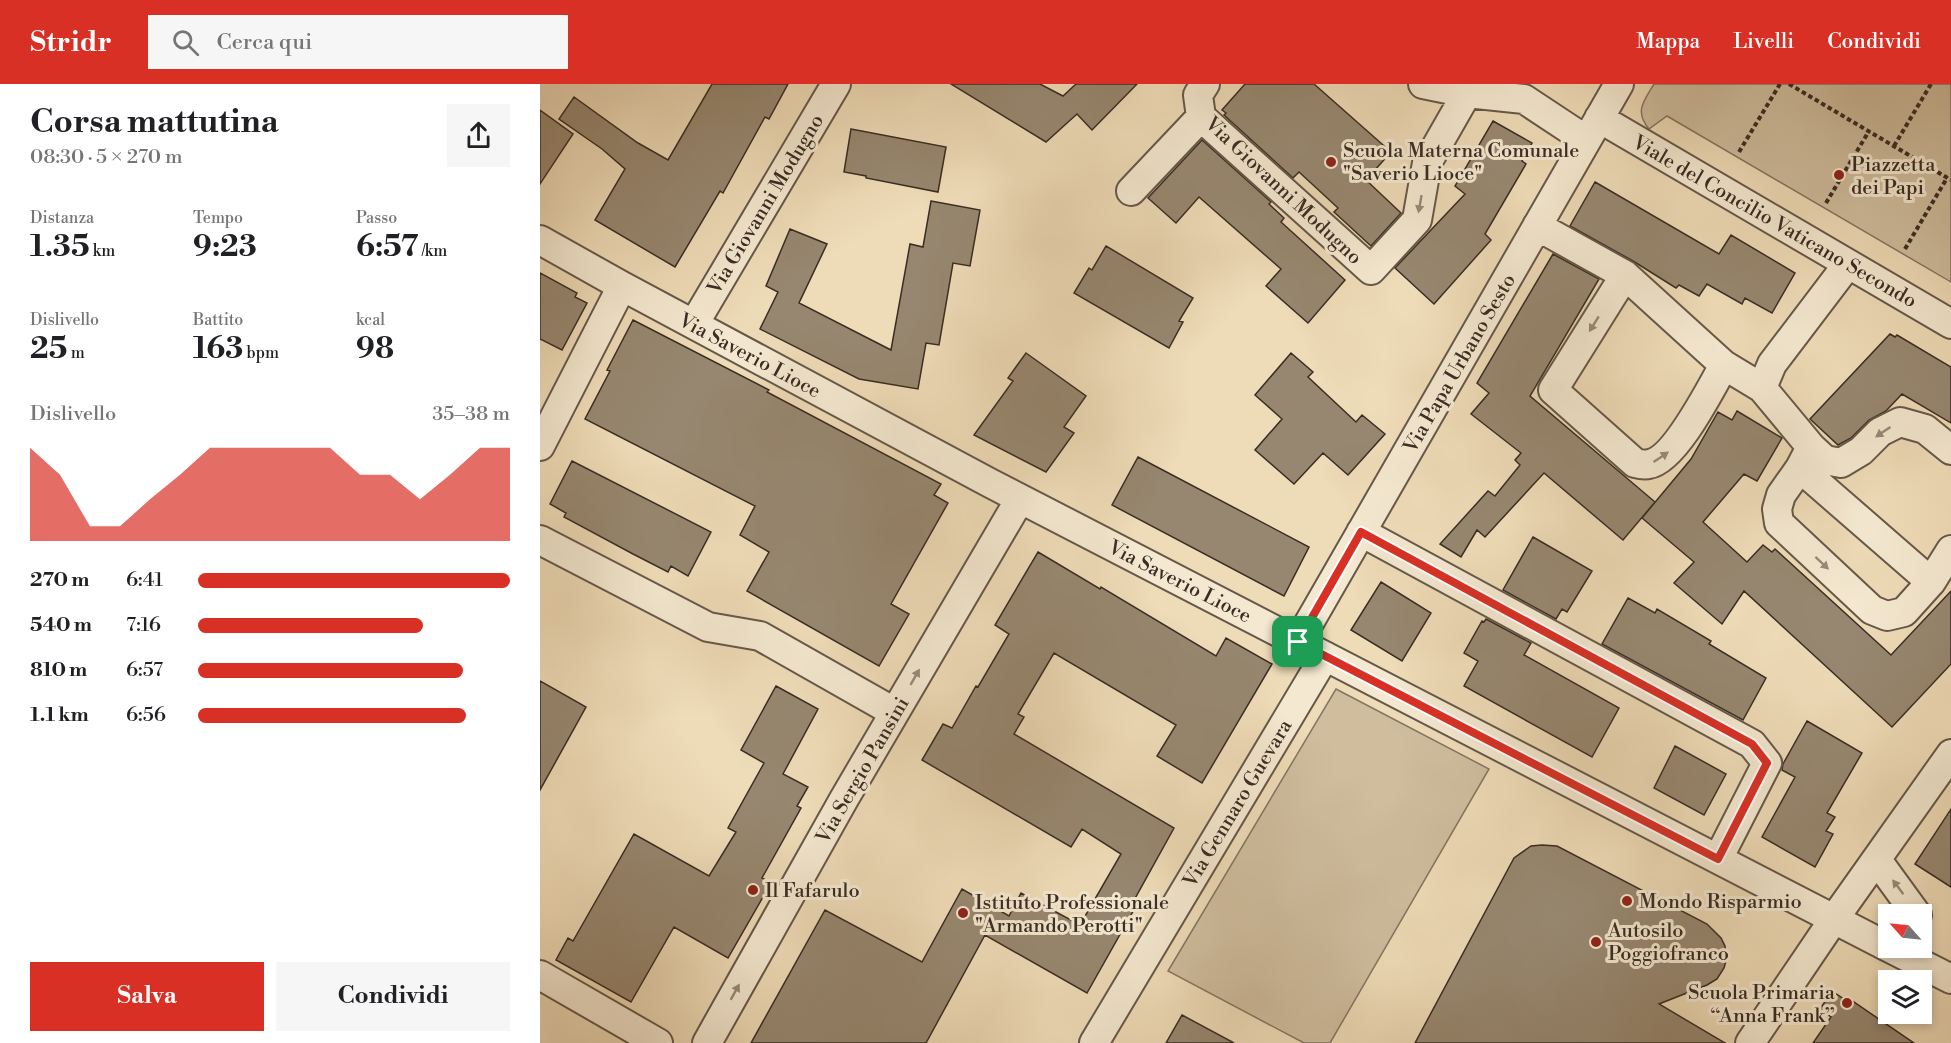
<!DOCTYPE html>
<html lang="it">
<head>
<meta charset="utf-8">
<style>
	:root { --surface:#fff; --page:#f6f6f6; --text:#202124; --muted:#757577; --accent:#d93025 }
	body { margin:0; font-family:"Libre Bodoni",serif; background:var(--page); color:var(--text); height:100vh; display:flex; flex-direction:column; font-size:22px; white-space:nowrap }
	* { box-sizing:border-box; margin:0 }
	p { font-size:20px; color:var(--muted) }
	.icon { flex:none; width:33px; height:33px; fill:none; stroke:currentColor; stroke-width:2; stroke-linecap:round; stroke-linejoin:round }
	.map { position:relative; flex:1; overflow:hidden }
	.side { display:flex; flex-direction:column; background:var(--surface); width:540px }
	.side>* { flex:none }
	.needle { width:39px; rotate:297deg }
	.tools { position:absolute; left:1338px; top:820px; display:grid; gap:12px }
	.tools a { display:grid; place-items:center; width:54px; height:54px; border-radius:0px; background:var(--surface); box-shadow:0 3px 9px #0003; font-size:30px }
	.pin { position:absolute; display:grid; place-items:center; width:51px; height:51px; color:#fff; margin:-26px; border-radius:12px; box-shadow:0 3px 9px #0006 }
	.round { display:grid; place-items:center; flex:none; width:63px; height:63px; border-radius:0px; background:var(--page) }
	.overview { display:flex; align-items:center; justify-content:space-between; height:102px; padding:0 30px }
	h1 { font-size:33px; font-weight:700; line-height:45px }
	.stats { display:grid; grid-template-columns:repeat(3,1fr); gap:9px; height:102px; padding:6px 30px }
	.stats div { display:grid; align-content:center }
	.stats b { font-size:30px; font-weight:700 }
	.stats small { font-size:16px; font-weight:400 }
	.stats p { font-size:16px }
	.chart { height:168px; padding:12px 30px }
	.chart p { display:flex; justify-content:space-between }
	.chart svg { width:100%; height:108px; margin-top:6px; fill:var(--accent); opacity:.7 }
	.action { display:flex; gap:12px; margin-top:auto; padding:12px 30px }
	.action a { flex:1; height:69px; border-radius:0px; background:var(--accent); color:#fff; font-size:24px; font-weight:700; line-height:69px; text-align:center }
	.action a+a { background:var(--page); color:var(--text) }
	ul { padding:0 30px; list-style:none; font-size:20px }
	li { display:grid; grid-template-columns:96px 72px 1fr; align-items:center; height:45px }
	li i { height:15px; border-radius:8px; background:var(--accent) }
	header { display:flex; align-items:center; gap:36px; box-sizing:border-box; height:84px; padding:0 30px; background:var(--accent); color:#fff }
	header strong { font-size:28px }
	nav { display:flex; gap:33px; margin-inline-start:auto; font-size:21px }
	.search { width:420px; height:54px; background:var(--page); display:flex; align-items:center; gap:15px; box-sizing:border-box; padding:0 21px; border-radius:0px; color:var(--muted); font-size:22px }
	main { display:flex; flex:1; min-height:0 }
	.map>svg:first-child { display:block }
	.green { fill:#cfbd9e; stroke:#847561; stroke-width:1.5 }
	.building { fill:#978770; stroke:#392d24; stroke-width:1.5 }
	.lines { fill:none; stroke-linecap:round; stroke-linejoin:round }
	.minor-casing { stroke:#665849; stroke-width:32 }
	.path { stroke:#392d24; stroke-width:4; stroke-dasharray:4.5 3; stroke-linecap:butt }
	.minor { stroke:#f4e8d0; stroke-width:28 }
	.oneway { fill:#968a7a }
	.route-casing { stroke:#fff; stroke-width:12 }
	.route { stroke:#d93025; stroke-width:8 }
	.poi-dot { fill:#8f2418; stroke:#f4e8d0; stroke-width:2 }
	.labels { text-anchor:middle; stroke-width:6; stroke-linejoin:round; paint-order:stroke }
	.poi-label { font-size:20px; fill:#392d24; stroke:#f4e8d0; text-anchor:start }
	.street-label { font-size:20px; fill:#392d24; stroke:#f4e8d0 }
</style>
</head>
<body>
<header>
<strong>Stridr</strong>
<div class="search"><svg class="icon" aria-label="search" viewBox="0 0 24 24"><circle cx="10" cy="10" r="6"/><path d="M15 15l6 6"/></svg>Cerca qui</div>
<nav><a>Mappa</a><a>Livelli</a><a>Condividi</a></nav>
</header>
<main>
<section class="side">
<div class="overview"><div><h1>Corsa mattutina</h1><p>08:30 · 5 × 270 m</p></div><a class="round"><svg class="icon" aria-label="share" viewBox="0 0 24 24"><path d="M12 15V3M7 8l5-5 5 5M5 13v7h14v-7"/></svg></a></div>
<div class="stats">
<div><p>Distanza</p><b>1.35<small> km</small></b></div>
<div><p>Tempo</p><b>9:23</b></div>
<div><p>Passo</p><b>6:57<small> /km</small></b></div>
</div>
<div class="stats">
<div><p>Dislivello</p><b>25<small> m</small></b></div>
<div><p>Battito</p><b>163<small> bpm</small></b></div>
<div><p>kcal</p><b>98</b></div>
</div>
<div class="chart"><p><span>Dislivello</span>35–38 m</p>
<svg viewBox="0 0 160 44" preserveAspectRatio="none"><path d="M0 44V6L10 17L20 38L30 38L40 27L50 17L60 6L70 6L80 6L90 6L100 6L110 17L120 17L130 27L140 17L150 6L160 6V44z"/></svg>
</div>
<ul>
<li><b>270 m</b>6:41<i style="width:100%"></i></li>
<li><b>540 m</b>7:16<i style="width:72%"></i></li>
<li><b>810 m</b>6:57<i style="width:85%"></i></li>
<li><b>1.1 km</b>6:56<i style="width:86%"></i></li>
</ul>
<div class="action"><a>Salva</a><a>Condividi</a></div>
</section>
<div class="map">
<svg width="1411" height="959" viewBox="0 0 1411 959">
	<rect width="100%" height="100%" fill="#eedbb7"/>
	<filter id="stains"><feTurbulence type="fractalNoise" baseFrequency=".00333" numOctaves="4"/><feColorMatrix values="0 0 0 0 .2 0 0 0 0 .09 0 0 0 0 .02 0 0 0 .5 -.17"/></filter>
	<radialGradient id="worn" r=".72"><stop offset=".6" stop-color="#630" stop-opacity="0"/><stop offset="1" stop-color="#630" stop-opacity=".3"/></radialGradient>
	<path class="green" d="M1114,0H1411V198L1127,32L1109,45C1094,27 1104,17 1114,0Z
		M796,605L949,685L790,959H764L628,887Z"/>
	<path class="building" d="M172,0H248L229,35L225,33L183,109L180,107L135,183L55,136L85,85L62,65L19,35L34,13L98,59L128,76Z
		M411,0H500L523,12L536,0H597L552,46L537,30L506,58Z
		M705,0H774L851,68L826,96L861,129L831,162L794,128L798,124L759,88L753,94L684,31L686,29L682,26Z
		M0,26L33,50L0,100Z
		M953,37L992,59L982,77L986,80L945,150L951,156L894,220L855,184L925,110L915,102Z
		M311,45L406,63L398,108L326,94V92L304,88Z
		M662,56L731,118L729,120L744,134L741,138L805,196L768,239L726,202L741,185L659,113L636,139L608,114Z
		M1055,98L1179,170L1191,151L1255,189L1232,229L1205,214L1202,220L1167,200L1159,212L1139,201L1136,204L1093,177L1030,142Z
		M391,117L440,126L430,182L413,179L399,261L386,259L378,305L319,295L220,245L238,208L226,202L250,145L287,160L259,219L351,266L370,160L383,163Z
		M566,162L653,214L639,237L643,238L629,264L534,209L549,184L552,186Z
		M1013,170L1059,195L990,312L1115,418L1083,456L1004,389L945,453L937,446L921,473L900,460L948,407L955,412L980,381L975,376L981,369L931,330L949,309L937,299Z
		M0,189L37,209L35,213L47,219L22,266L0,255Z
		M93,236L229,306L227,308L401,400L394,411L408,419L351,520L369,530L339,582L207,507L229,468L200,451L215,422L45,335L70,287L67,286Z
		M1350,250L1355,253L1357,251L1411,283V339L1362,310L1346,327L1329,336L1311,354L1298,361L1270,335Z
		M486,269L546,312L524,343L534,349L506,388L434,351L473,297L468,294Z
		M751,269L773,288L768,293L816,338L822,331L845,350L808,391L783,369L754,400L715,366L742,335L715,311Z
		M1197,327L1242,354L1217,397L1204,390L1163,438L1207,478L1223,461L1232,468L1235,465L1351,571L1411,507V580L1352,643L1204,507L1182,540L1134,499L1154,478L1102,434L1151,375L1178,328L1192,336Z
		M598,373L769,463L744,512L572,421Z
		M32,377L171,448L148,492L131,482L128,488L93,470L24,433L26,429L10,420Z
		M993,453L1052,487L1027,528L1022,525L1016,535L963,506Z
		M498,468L560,505L561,503L676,572L686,554L732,580L662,699L617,672L636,641L514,569L478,630L484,633L474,650L634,744L592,820L596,822L547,909L445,851L386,959H211L285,826L382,878L422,805L469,832L481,809L540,841L581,770L542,745L531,763L382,676L403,640L412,644L436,602L438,603L469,550L455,541Z
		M841,498L891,529L862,577L811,546Z
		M1088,514L1115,529L1117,525L1171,557L1169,560L1226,594L1203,636L1062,560Z
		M946,535L991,559L984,571L1079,624L1052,673L924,602L938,577L924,569L942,537L944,538Z
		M0,597L46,623L0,706Z
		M236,602L278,625L243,690L268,703L257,722L261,724L222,794L231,799L188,874L134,843L91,918L16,876L28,854L33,857L94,750L169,792L196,748L188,744L224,679L201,666Z
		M1267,637L1322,669L1287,729L1295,733L1286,747L1293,750L1275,783L1222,753L1255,693L1242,686L1243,680Z
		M1135,662L1186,690L1164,731L1114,704Z
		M1411,725V803L1375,780Z
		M1002,761L1017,762L1167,840L1181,854L1185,862L1186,877L1184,884L1177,895L1167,901L1119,920L1185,959H875L974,774L991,762Z
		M1292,907L1307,917L1308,914L1374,959H1273L1291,933L1280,925Z
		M642,931L694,959H626Z"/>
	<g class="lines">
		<defs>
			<path id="minor" d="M665,0L658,11L661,33L831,186L877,136L887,79L927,9
				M883,0L927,9L984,15L1046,56
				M1059,34L1411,240
				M591,107L661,33
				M997,142L1085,191L1184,281L1222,304L1232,280L1308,180
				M0,156L82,202L450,399L1348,863
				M1085,191L1013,306L1095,379C1099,380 1105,381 1109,380C1135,376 1171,304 1184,281
				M154,240L296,0
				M1222,304L1271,363
				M0,362L82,202
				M1411,366L1385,345L1360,338L1340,348L1321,367L1301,379L1285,376L1271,363L1260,384L1241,411L1237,425L1239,439L1332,526L1347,532L1364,528L1391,498L1411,466
				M1260,384L1391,498
				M821,448L1212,660L1227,679L1178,775
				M0,456L168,543L220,552L354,628
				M758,558L1079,0
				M1337,776L1377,831
				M1350,864L1411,895
				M0,891L118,959
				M167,959L304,715L480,415
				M554,959L785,572
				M1210,959L1294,835L1411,670"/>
		</defs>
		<use href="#minor" class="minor-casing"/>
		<path class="path" d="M1249,0L1411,96
			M1354,62L1391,0
			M1199,68L1240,0
			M1286,119L1329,47
			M1365,165L1407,94"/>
		<use href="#minor" class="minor"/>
	</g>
	<defs><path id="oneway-solid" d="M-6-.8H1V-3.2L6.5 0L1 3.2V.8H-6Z" transform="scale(1.5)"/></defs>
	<g class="oneway">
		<use href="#oneway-solid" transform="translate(880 120) rotate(100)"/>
		<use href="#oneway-solid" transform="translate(1054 240) rotate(122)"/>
		<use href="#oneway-solid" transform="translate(1343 348) rotate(146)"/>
		<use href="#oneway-solid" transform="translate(1121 373) rotate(-34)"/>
		<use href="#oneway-solid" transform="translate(1282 479) rotate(43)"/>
		<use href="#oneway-solid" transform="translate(375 593) rotate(-60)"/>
		<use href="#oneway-solid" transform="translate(1358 803) rotate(-127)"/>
		<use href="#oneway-solid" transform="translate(195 908) rotate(-61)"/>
	</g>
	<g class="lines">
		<defs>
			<path id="route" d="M821,448L1212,660L1227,679L1178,775L758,558Z"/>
		</defs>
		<use href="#route" class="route-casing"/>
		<use href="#route" class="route"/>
	</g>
	<g class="poi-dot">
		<circle cx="791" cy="78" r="6"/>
		<circle cx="1299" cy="91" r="6"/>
		<circle cx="213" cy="806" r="6"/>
		<circle cx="1087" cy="817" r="6"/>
		<circle cx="423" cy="829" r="6"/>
		<circle cx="1056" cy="858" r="6"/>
		<circle cx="1307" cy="919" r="6"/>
	</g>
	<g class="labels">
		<g class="poi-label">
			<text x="803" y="73">Scuola Materna Comunale<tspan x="803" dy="23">"Saverio Lioce"</tspan></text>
			<text x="1311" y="87">Piazzetta<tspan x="1311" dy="23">dei Papi</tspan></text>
			<text x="225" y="813">Il Fafarulo</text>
			<text x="1099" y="824">Mondo Risparmio</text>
			<text x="435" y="825">Istituto Professionale<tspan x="435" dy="23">"Armando Perotti"</tspan></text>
			<text x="1068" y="853">Autosilo<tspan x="1068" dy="23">Poggiofranco</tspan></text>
			<text x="1295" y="915" text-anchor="end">Scuola Primaria<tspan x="1295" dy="23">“Anna Frank”</tspan></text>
		</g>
		<g class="street-label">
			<text transform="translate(744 106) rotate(43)" y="7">Via Giovanni Modugno</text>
			<text transform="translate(225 120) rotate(-59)" y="7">Via Giovanni Modugno</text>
			<text transform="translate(1235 137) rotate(30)" y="7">Viale del Concilio Vaticano Secondo</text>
			<text transform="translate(210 271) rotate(28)" y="7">Via Saverio Lioce</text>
			<text transform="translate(919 279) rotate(-60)" y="7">Via Papa Urbano Sesto</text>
			<text transform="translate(640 497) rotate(27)" y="7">Via Saverio Lioce</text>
			<text transform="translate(322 686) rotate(-60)" y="7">Via Sergio Pansini</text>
			<text transform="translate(697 719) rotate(-59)" y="7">Via Gennaro Guevara</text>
		</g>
	</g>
	<rect width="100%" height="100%" filter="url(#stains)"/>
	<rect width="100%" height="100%" fill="url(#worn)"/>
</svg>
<div class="tools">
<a><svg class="needle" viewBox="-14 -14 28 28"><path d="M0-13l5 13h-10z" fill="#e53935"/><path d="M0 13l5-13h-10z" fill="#757577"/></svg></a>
<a><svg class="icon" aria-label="layers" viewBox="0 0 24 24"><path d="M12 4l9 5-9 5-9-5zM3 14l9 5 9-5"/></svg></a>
</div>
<div class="pin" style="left:758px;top:558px;background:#1e9e55"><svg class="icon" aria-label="arrive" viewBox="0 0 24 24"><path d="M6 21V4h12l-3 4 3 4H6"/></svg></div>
</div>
</main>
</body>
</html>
